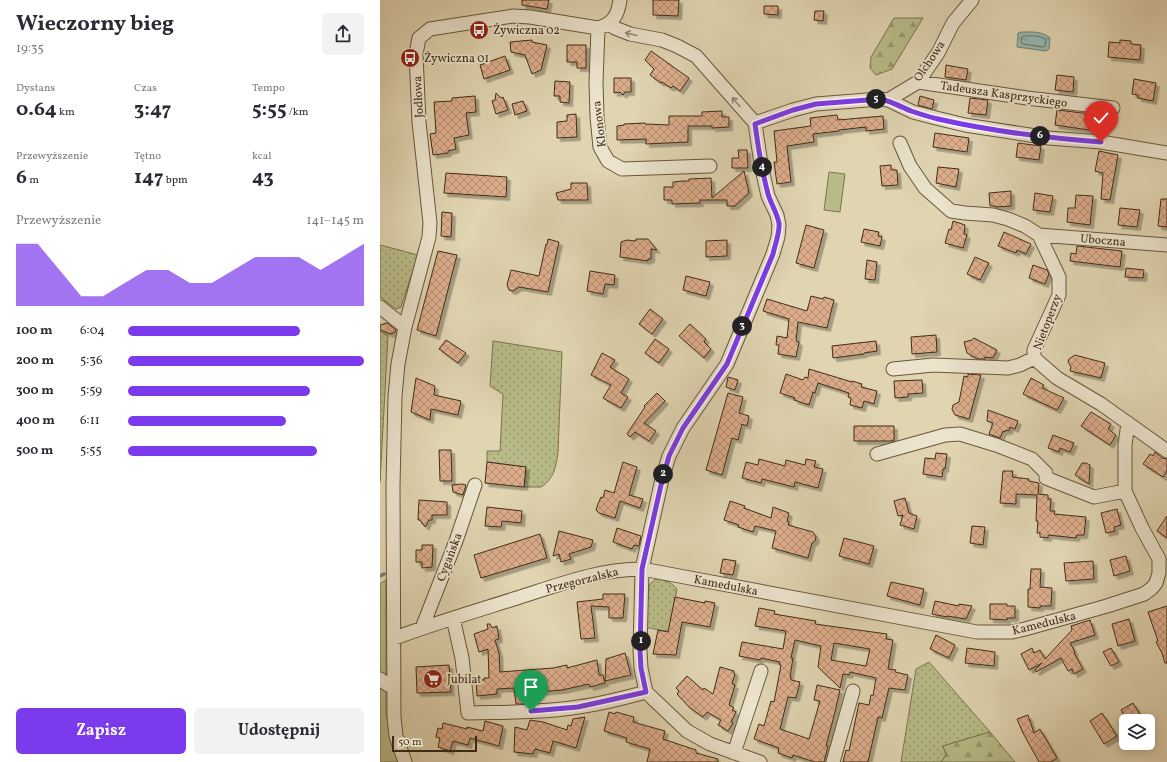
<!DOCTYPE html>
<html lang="pl">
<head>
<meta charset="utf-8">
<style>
	:root { --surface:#fff; --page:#f2f2f3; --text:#2b2b33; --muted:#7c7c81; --accent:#7c3aed }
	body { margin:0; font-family:Vollkorn,serif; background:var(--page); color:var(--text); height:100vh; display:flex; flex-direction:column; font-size:15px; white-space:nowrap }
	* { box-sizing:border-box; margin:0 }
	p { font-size:13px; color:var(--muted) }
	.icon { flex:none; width:22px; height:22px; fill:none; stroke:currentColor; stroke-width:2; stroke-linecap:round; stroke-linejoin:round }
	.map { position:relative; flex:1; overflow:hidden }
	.panel { display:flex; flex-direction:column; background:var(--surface); width:380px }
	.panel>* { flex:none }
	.fabs { position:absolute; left:739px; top:714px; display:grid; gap:8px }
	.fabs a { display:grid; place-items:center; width:36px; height:36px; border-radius:6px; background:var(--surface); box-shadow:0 2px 10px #0003; font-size:20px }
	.scale { position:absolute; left:12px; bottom:10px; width:85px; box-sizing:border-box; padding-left:4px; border:2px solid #402c15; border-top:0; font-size:11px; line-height:14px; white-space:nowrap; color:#402c15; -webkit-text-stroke:3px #ebe3cc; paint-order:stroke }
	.pin { position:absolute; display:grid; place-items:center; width:34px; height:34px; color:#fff; margin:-41px -17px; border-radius:50% 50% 50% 0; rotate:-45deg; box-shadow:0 0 4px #0007 }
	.pin .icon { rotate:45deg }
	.km { position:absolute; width:20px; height:20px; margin:-10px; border-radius:50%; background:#222; color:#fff; font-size:11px; line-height:20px; text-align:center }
	.round { display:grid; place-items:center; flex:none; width:42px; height:42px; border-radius:6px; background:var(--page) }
	.summary { display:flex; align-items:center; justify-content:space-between; height:68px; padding:0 16px }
	h1 { font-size:22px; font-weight:700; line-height:30px }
	.stats { display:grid; grid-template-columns:repeat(3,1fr); gap:6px; height:68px; padding:4px 16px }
	.stats div { display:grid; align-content:center }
	.stats b { font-size:20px; font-weight:700 }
	.stats small { font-size:11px; font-weight:400 }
	.stats p { font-size:11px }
	.chart { height:112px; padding:8px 16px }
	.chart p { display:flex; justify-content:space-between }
	.chart svg { width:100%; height:72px; margin-top:4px; fill:var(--accent); opacity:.7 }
	.cta { display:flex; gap:8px; margin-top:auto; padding:8px 16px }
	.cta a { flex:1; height:46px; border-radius:6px; background:var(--accent); color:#fff; font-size:16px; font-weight:700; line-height:46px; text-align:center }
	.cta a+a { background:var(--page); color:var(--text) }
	ul { padding:0 16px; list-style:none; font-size:13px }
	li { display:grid; grid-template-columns:64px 48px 1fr; align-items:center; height:30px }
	li i { height:10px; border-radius:5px; background:var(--accent) }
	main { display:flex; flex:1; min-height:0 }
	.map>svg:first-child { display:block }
	.grass { fill:url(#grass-dots); stroke:#7c744e }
	.forest { fill:url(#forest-firs); stroke:#7c744e }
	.park { fill:#b8bb87; stroke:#7c744e }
	.water { fill:url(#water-ripples); stroke:#747f74 }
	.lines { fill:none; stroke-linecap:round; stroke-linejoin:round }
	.shore { stroke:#6b7264; stroke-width:1 }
	.stream { stroke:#747f74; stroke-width:3.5 }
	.building { fill:url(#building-cross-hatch); stroke:#402c15; fill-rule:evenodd; filter:url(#shadow) }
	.minor-casing { stroke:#68563c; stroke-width:15 }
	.minor { stroke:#ebe3cc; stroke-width:13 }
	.oneway { stroke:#968870 }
	.route-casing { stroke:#fff; stroke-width:8 }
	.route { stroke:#7c3aed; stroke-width:5 }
	.labels { text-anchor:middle; stroke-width:3.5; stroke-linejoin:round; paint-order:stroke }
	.poi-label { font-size:12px; fill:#402c15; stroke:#ebe3cc; text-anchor:start }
	.street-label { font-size:12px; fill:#402c15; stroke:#ebe3cc }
</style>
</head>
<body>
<main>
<section class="panel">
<div class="summary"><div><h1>Wieczorny bieg</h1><p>19:35</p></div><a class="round"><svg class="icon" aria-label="share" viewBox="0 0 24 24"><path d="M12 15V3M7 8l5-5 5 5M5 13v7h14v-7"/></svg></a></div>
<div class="stats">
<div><p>Dystans</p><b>0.64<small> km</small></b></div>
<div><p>Czas</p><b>3:47</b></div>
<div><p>Tempo</p><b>5:55<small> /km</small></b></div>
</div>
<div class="stats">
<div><p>Przewyższenie</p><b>6<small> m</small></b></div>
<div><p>Tętno</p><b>147<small> bpm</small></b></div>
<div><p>kcal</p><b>43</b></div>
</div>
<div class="chart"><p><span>Przewyższenie</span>141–145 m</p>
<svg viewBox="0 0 160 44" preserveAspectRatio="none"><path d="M0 44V6L10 6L20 22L30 38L40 38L50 30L60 22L70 22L80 30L90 30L100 22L110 14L120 14L130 14L140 22L150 14L160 6V44z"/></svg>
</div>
<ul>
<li><b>100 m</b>6:04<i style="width:73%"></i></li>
<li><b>200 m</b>5:36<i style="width:100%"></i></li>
<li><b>300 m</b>5:59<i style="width:77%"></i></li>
<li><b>400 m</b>6:11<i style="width:67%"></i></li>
<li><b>500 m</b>5:55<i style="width:80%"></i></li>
</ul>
<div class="cta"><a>Zapisz</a><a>Udostępnij</a></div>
</section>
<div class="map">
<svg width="787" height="762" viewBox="0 0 787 762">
	<defs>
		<pattern id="grass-dots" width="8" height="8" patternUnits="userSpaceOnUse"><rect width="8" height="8" fill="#b8bb87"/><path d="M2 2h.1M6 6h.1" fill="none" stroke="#97986d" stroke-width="1.8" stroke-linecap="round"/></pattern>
		<pattern id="forest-firs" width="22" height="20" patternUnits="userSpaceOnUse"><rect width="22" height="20" fill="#b8bb87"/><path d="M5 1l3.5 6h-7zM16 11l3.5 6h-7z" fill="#97986d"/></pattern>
		<pattern id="water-ripples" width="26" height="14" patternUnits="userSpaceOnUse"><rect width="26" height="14" fill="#96b7b3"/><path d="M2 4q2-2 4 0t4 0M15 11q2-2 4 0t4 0" fill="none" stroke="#7c9590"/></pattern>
		<pattern id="building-cross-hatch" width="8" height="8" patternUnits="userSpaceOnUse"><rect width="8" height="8" fill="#dcad8b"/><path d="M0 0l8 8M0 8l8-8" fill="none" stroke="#b48d70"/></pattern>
		<filter id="shadow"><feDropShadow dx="3.5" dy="3.5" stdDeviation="0" flood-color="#0004"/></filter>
	</defs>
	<rect width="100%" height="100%" fill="#e0d4b1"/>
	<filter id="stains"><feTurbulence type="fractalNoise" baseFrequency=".005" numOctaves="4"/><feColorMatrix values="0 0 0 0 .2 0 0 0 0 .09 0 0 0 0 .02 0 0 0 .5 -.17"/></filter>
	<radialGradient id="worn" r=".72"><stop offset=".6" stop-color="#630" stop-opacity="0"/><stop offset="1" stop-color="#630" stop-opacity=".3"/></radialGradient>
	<path class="grass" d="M0,245L38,255L21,307L16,309L0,297Z
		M0,331L8,336L0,482Z
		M113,341L182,352L178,452C176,467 174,479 161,487H144L146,467L107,462V451H120L123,394L110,386Z
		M276,579C285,580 291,582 297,589L289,632L265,627L269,586L271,583Z
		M549,662L610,732L563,746L566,755L561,762H521L536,669Z"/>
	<path class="forest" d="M514,18H543L512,69L496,75L490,68L491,57Z
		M610,732L635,762H561L566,755L563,746Z"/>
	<path class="park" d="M449,172L465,174L460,212L444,210Z
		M6,580V679L0,675V584Z
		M0,685L6,692V715L9,722L19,762H0Z"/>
	<path class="water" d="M642,32C652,32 662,31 670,38L669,49L666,51L637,47L638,33Z"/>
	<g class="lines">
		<path class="shore" d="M644,36C651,36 661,35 666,40L665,46L663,47L643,44L641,42L642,37Z"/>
		<path class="stream" d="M0,576L4,574"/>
	</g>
	<path class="building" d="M142,0H169L167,9L142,5Z
		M273,0H299L298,16L273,15Z
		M384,6H398V15L384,14Z
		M435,11H444L443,21L434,20Z
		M152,40V42L167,45L161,70L152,74L145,55L131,52L130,42Z
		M740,40L751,41V44L761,45L760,60L728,57L729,42L740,43Z
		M187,45H206V68H197V62H187Z
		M271,51L309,78L300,91L293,86L291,88L282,82L281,83L270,75L274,69L265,60Z
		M125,56L130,70L104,79L100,65Z
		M566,65L588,69L586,80L565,77Z
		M677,75L694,77L693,92L675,90Z
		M234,78H251V92H245L243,95L240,92L234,93Z
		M754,79L776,83L773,101L758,98V95L752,94Z
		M175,81L190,82L189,103L180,102V96H174Z
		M116,93L121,98L123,97L128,110L116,114L112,101L115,100Z
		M95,96L96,112L86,113L89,135L74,138L76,149L68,151V153L53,155L50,134L56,133L54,102L72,101V98Z
		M540,96L554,100L552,109L538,105Z
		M590,98L608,100L606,115L588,113Z
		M143,101L147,111L135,115L132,104Z
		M677,110L711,114L709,130L675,125Z
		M342,111V117H349V127L332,128V126H308V142L266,144V139L237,140V126L244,125V124L265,123V124L289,125V116H322V112Z
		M196,114L197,137L177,138V122L187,121V115Z
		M457,115L458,120L503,116L504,129L486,131V127L459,130V131L433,134L434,142L407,146L411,182L397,184L394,162H397L394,131L431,126L430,118Z
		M555,133L589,138L587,152L553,147Z
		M638,143L661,146L659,160L636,157Z
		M358,150H367L368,168H352V158H359Z
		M719,151L738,155L730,200L721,199L723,173L715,171Z
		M511,165V170H517L518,185L502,186L500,166Z
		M558,167L579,169L576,187L556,183Z
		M364,171L369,193L355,206H347V200H320V203L292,204V200H284V187H293V182L303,181H309V179L331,178L332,198Z
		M66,173L127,177L126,197L64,193Z
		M191,183H207L208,200H178L176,193L191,189Z
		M631,191V206L616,207V206H610L609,193Z
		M655,193L673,196L670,212L653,210Z
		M696,195L713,196L710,225L687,222L688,208H695Z
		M781,199H787V227L778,226Z
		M740,208L760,210L757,227L738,225Z
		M62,212L72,213L71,237L61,236Z
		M573,221L585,225L584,234L587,235L583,248L565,243L569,229L571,230Z
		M426,225L444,230L434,268L416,263Z
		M484,229L499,232L498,236L502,237L500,246L481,242Z
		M624,232L651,244L646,254L637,250L636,253L618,246Z
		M168,239L179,242L168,292L139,287L133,291L129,290L127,285L131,270L159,276L166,244L167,245Z
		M256,239H268L277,250L271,249V259H268V261L240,257L241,242L247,240L256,241Z
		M347,240V256L326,257V241Z
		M697,246L742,251L740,267L690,261L691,253L696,254Z
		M58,251L77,255L56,336L37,330Z
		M595,257L609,263L600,280L587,274Z
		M487,260L497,262L495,280L485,279Z
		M653,265L667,270L669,274L665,284L649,278Z
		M746,268L764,270L763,278L745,277Z
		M210,271L235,275L234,285L225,284L223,294L207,291Z
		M306,276L330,282L326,296L303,290Z
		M431,296L443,299L444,297L454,300L447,328L418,322L416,341L419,342L416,357L398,354L399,345H396L397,336L407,338L409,319L383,311L387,299L427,311Z
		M270,309L283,319L272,334L259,324Z
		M7,323L16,330L15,332L11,334L0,330V325Z
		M310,324L326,339L324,342L331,349L324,358L299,336Z
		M556,335L557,352L532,354L531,337Z
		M594,338L617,350L613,358L605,357V359H598L587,353L584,342L592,340Z
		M275,339L289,349L279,363L265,353Z
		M66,340L86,353L78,363L59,349Z
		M496,341L497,351L484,353V354L453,358L452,346Z
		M222,353L235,360L230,367L249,379L241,393L248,397L241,408L223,398L231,385L211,375Z
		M695,355L725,363L721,378L690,371L691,367L688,362L689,359Z
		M429,369L472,382V381L482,384L481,387L497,391L494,404L484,401L482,408L470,405L471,398L468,397L469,393L438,383L435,393L433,392L429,405L414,400L415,398L400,393L406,374L423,380L425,377L428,378Z
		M588,374L601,375L589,419L575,415L572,409L573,405L579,402L584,376L588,377Z
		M348,377L358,380L355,390L346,387Z
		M36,378L55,386L54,395L81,401L78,415L51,409L50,420L31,412Z
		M651,378L664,385L662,388L684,398L677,410L643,394Z
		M542,380L543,393L528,394V397L515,398L514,381Z
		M277,393L285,401L264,423L276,431L269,441L255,432L250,437L247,434L265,407L264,406Z
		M348,393L363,397L359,413L369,416L367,426L362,424L358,440L352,438L342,475L326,470Z
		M608,410L638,421L635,429L630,427L629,431L626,430L625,432L623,431L620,438L609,434L613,423L607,421Z
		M711,412L731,424L728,429L736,435L730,445L701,426Z
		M474,426H514V441H474Z
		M673,435L694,443L690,452L680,448L679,452L668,448Z
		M59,450H71L72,481H60Z
		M775,452L782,458L787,459V471L783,477L763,464L770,454L773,456Z
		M556,453L567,454L565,469H563L562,477L543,474L545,458L555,459Z
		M379,459L405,466L406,460L425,465L426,459L436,461L434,467L443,469L438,488L415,482L414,487L382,479L381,483L362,478L366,462L378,465Z
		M107,462L146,467L144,487L105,483Z
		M243,462L257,467L249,495L263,499L260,508L240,501L235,518L219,513L216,510L218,504L221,497L223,498L225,490L234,493Z
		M702,463H706L710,465L709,484L695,475Z
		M623,471H633L632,477L649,479V481L659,483L658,494L668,495V499H671L670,511H675L674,514L706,517L704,535H697L696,538L668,535V538L660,537V533H657L658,521H656L657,495L636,494V504L620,503Z
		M82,484L86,485L83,495L73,492L72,485Z
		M525,498L529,513L537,516L534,529L520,525L523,515L518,516L514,501Z
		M39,500L67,502V515H52V520H49L45,527L40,520H38Z
		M350,501L365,506L364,508L391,518L393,507L409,513L407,521L409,522L408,525L433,532L436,537L435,541L432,543L428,558L392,548L396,531L375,526L373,532L358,527L359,525L344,520Z
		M107,507L142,511L141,523L122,521L121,527L105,526Z
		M737,509L741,525L734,527L735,531L726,533L721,513Z
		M787,516V538L777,531Z
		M592,526L605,527L603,545L590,543Z
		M237,528L261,536L259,546L254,545L252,549L233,542Z
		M179,531L213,540L211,547L189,554L191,559L181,562L179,554L173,556Z
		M160,534L167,558L101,578L94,555Z
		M464,538L494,546L489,564L459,556Z
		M42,545H53L52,567L42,568V562H36V550H42Z
		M746,556L750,571L734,576L730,560Z
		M343,559L356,561L353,575L340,573Z
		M713,561L714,579L686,581L684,563Z
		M651,569H661L660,587L672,588L671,606H660V608L648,607V589H650Z
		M511,582L544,589L540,605L507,596Z
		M223,594H245L243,618H229V607L211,606L215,638L201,639L197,602L223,599Z
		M295,597L325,603V601L335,603L330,627L302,622L296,655L273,654L278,630L288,632Z
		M555,601L579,606V604L592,606L586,619L567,616V617L552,614Z
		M610,604H627V606H635V618H627V620L610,619Z
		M787,606V663H785L782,653L776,642L778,641L768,612Z
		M379,608L395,611L394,614L436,621L435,624L507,634L506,639L513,640L508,669L516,670L515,672L528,675L525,690L509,688L502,718L498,717L488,762H463L466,750L469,751L479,703L489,705L491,695L493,696L496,678L470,672L469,675L463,674L460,688L438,667L441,646L415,640L411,658H413L410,677H411V680L420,682L416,698L408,697L400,729L429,739L440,701L434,700L437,685L460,690L454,716L446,746H448L444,762H435L413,755L412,758L398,753L399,748L374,739L379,724L384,726L391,701L394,702L401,665L399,664L400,662L381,658L380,660L359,656L362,642L403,649L406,631L375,626ZM454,643L490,649L486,666L451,660Z
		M749,619L755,641L738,646L732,624Z
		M710,620L715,635L690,643L695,652L694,653L703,669L694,674L692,669L688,671L681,658L656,672L655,670L662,663L649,670L641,654L652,648L654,653L660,650L665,659L692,630L691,626Z
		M107,624H110L112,628L117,626L119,639L115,640L119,653L120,672L173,668L187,665V668L217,660L219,675H223L225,683L210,687L209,684L182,690L145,693L146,704H136L134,688L117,689V694L97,696L96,680H104V678H109L108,649L99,652L94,634L108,629Z
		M556,635L575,645L569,658L550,649Z
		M587,648L615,652L614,666L585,663Z
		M731,648L739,662L731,666L723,652Z
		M245,653L251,675L225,681L226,659Z
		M69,665L71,692L37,693L36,667Z
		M340,667L354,671V673L355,674L352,684L355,685L349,705L354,708L352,710L356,712L351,722L353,723L348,731L338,725L341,720L327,712L323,717L310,708L297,694L299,691L296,688L307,676L323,690L324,688L333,694Z
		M753,703L764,721H747L741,710Z
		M229,712L235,714L236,712L254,717L253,722L285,731L283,739L316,750V753L338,759V762H267L270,749L246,742L247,738L224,731Z
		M722,713L737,736L724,744L710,721Z
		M648,715L654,733L660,729L677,758L671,762H659L643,733L637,719Z
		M205,717L196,748L173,741L170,753L155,749L153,754L134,752L135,727L147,730L150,720L163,722L187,730L188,725L191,726L193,719Z
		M105,721L123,726L119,746L90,738L88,745L73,741L70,751L58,747L60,738L56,737L58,728L62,729L63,723L87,729V727L103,731Z"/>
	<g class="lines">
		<defs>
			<path id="minor" d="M229,24L235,28L250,34L282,40L297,46L316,56L375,123L381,164L388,196L397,215L399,225L398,237L393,254L347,364L303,428L289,456L282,479L262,569L260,651L261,668L266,692L307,731L330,744L380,762
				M218,28L216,82L217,117L220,147L228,161L242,169L330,166
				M538,82L647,98L733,108
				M508,100L538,82L558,53L573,23L592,0
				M375,123L413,110L436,104L500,99L508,100L533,112L556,118L585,125L669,138L721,142L787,153
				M520,143L530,166L545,188L571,211L585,213L613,215L628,219L645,226L659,235L679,277V295L654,350V358L677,378L721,404L787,451
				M659,235L787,245
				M0,307L25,327
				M513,369L553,365L628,368L640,365L654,358
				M497,454L565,435L580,434L616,445L652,459L666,473V478L714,497L745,491
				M73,618L82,658L88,713C124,712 161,713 198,707C221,704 244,698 266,692
				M42,628L76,541L95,485
				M15,638C55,623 96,611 137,598C178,585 219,569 262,569L597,632H632L645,629L727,606L764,594L772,588L776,583L779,573V559L762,528L745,491V445L748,423
				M0,679L8,685L14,687
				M354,753L381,671
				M25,762L16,736L14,717L13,486L15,396L18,364L25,327L49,237L50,223L39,122L36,54L39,38L50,29L133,16L150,17L218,28C233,24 238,15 240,0
				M453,762L473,691"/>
		</defs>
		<use href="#minor" class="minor-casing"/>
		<use href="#minor" class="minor"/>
	</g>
	<defs><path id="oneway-shaft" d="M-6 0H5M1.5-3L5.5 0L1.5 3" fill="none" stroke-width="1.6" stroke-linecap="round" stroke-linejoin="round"/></defs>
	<g class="oneway">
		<use href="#oneway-shaft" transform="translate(251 34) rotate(-166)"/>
		<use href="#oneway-shaft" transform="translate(356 102) rotate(-131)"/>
	</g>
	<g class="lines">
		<defs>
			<path id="route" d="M151,711L198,707L266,692L261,668L260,651L262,569L281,485L289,456L303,428L347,364L393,254C395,244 400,233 399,223C397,213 391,204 388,194C382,171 378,147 375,124L413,110L436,104L500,99C511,101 521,107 531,111C540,114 549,117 558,119C611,131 666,138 721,142"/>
		</defs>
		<use href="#route" class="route-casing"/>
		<use href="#route" class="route"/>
	</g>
	<defs>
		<symbol id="bus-disc" viewBox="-11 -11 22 22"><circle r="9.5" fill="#8f2418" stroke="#ebe3cc"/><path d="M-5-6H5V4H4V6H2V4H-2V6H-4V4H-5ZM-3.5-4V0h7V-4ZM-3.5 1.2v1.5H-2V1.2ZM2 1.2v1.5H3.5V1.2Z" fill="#fff"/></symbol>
		<symbol id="supermarket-disc" viewBox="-11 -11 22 22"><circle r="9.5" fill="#8f2418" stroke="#ebe3cc"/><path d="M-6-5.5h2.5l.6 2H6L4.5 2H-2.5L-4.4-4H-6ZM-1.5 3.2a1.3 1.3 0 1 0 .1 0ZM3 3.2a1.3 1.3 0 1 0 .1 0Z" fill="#fff"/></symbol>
	</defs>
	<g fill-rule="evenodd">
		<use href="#bus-disc" x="88" y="19" width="22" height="22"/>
		<use href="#bus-disc" x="19" y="47" width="22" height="22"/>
		<use href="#supermarket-disc" x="42" y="668" width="22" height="22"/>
	</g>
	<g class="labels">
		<g class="poi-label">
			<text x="113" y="34">Żywiczna 02</text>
			<text x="44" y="62">Żywiczna 01</text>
			<text x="67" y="683">Jubilat</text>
		</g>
		<g class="street-label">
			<text transform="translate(549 61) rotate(-56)" y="4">Olchowa</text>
			<text transform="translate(624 94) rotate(8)" y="4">Tadeusza Kasprzyckiego</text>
			<text transform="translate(38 97) rotate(-93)" y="4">Jodłowa</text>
			<text transform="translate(219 124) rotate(-97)" y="4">Klonowa</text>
			<text transform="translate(723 240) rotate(5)" y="4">Uboczna</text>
			<text transform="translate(667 322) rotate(-69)" y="4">Nietoperzy</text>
			<text transform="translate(69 557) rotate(-69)" y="4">Cygańska</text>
			<text transform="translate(202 580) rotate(-14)" y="4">Przegorzalska</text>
			<text transform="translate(346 585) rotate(11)" y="4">Kamedulska</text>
			<text transform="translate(664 623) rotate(-14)" y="4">Kamedulska</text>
		</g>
	</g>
	<rect width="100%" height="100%" filter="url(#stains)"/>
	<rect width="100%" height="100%" fill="url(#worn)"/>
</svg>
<div class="fabs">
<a><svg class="icon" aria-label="layers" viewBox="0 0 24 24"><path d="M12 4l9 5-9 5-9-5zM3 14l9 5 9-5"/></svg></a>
</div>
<div class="scale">50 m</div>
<div class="pin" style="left:151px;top:711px;background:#1e9e55"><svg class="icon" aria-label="arrive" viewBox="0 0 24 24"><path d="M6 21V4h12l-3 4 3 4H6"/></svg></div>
<div class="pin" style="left:721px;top:142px;background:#d93025"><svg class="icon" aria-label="check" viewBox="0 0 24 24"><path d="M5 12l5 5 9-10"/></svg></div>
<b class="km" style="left:261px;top:641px">1</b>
<b class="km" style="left:283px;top:474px">2</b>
<b class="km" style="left:362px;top:326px">3</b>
<b class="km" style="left:382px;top:167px">4</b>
<b class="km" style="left:496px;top:99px">5</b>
<b class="km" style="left:660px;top:136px">6</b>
</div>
</main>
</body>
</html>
